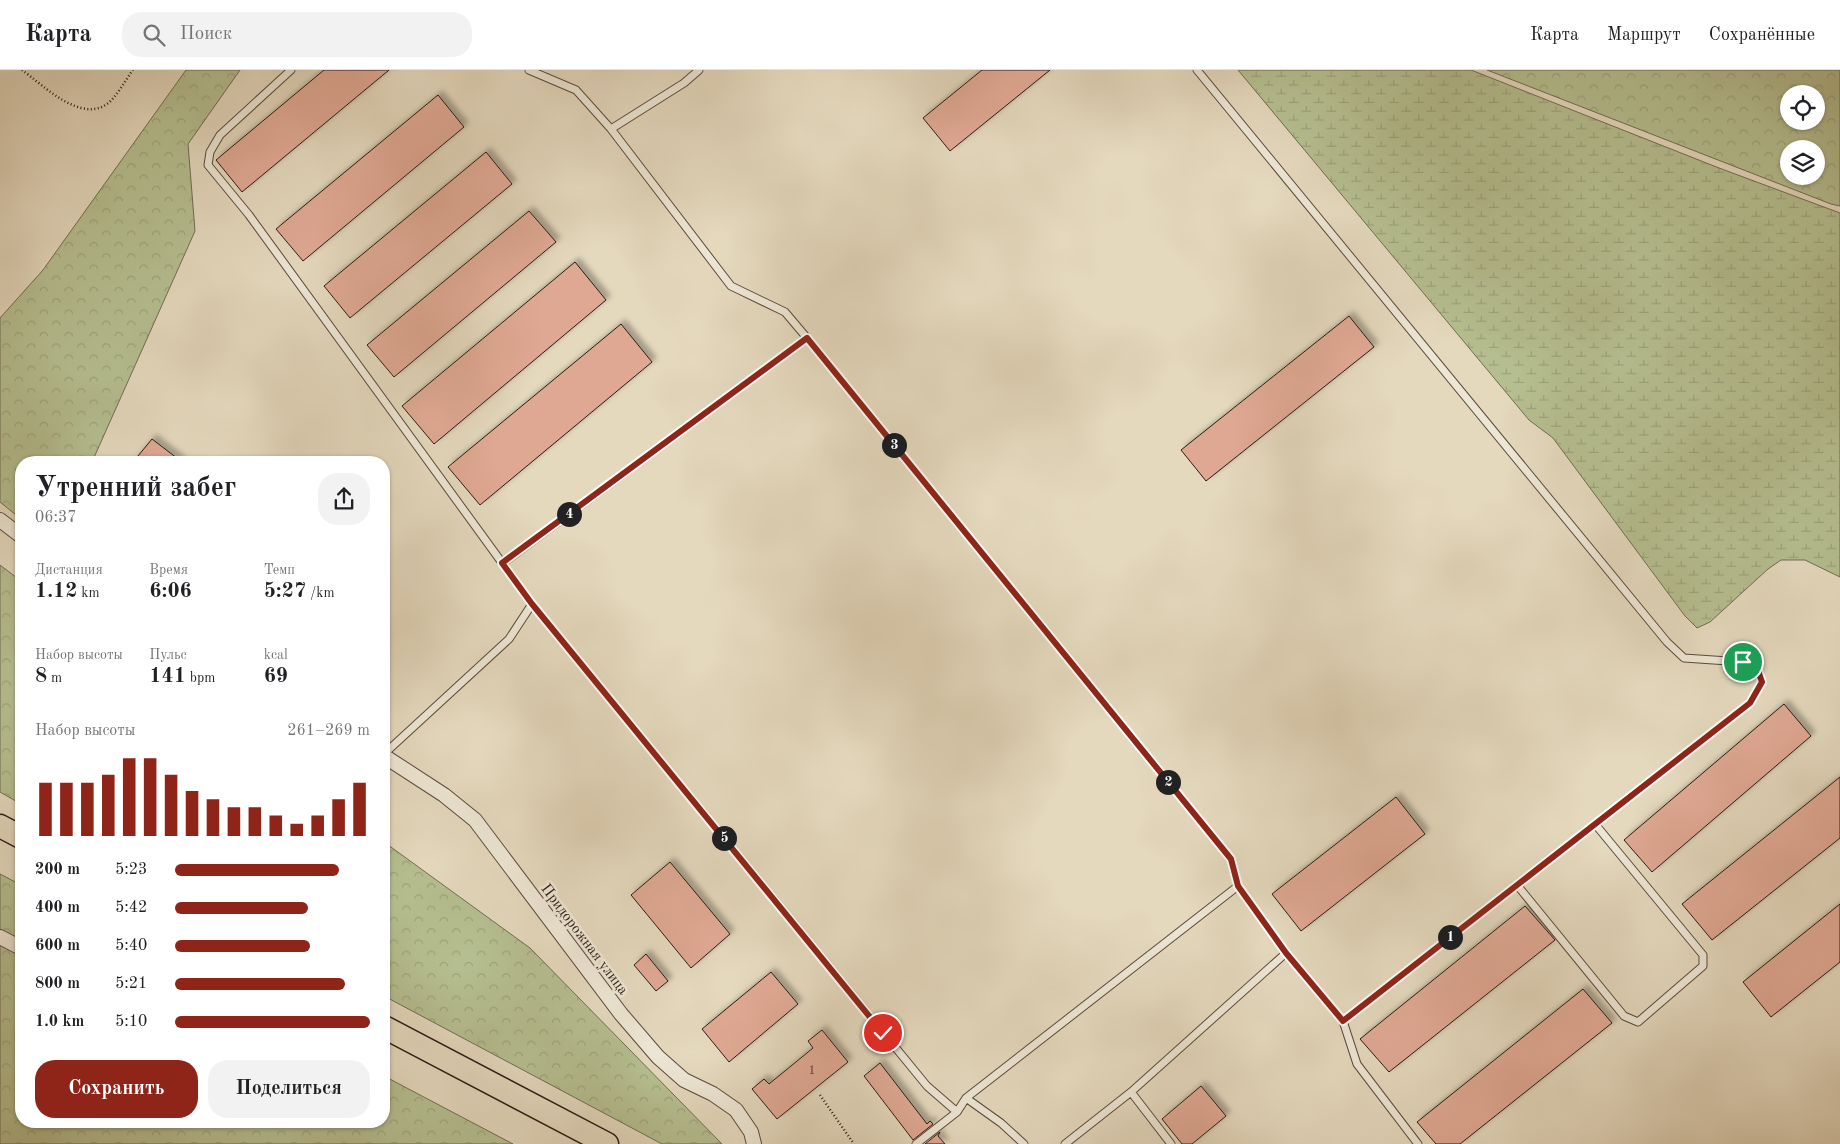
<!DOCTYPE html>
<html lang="ru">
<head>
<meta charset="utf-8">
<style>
	:root { --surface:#fff; --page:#f2f2f2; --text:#202124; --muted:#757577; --line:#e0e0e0; --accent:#8f2418 }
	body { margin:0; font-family:"Old Standard TT",serif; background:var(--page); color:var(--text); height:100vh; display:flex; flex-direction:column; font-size:19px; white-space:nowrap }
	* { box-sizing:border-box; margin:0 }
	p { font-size:16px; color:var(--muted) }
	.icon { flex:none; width:28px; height:28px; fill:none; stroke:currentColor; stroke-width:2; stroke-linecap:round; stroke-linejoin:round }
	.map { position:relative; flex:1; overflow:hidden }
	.drawer { position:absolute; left:15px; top:386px; width:375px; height:672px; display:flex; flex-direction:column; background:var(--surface); border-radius:20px; box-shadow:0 1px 4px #0004 }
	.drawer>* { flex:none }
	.tools { position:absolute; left:1780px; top:15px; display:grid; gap:10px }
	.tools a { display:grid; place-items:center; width:45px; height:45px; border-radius:50%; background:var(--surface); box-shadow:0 1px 4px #0004; font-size:25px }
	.pin { position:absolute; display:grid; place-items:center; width:42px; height:42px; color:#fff; margin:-21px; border:2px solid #fff; border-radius:50%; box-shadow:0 1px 5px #0007 }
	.km { position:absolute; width:25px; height:25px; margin:-12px; border-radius:50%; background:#222; color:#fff; font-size:14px; line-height:25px; text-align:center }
	.round { display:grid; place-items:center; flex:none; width:52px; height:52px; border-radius:20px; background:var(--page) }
	.head { display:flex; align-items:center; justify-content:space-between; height:85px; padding:0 20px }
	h1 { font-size:28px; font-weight:700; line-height:38px }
	.metrics { display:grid; grid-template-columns:repeat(3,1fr); gap:8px; height:85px; padding:5px 20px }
	.metrics div { display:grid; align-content:center }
	.metrics b { font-size:21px; font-weight:700 }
	.metrics small { font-size:14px; font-weight:400 }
	.metrics p { font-size:14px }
	.chart { height:140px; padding:10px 20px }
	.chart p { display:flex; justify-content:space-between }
	.chart svg { width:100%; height:90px; margin-top:5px; stroke:var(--accent); stroke-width:6 }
	.primary-button { display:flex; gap:10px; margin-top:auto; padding:10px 20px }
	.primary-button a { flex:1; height:58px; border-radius:20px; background:var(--accent); color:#fff; font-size:20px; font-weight:700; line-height:58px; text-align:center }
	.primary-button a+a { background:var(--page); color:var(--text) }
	ul { padding:0 20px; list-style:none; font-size:16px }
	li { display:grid; grid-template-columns:80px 60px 1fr; align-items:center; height:38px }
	li i { height:12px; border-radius:6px; background:var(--accent) }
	header { display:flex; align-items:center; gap:30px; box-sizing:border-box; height:70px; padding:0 25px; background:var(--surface); border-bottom:1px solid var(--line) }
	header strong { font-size:24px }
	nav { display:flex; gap:28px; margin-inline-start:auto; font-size:18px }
	.search { width:350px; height:45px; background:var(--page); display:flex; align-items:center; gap:12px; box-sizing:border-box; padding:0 18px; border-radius:20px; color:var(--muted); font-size:19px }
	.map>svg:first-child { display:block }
	.forest { fill:url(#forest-crowns); stroke:#706d52; fill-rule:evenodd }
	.wetland { fill:url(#wetland-marsh); stroke:#706d52 }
	.building { fill:#dfa893; stroke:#2c1c15; filter:url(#shadow) }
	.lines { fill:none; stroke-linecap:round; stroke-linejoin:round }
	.lane-casing { stroke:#5a4b3f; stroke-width:9 }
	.street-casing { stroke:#5a4b3f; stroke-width:16 }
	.primary-casing { stroke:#2c1c15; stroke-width:25 }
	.path { stroke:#2c1c15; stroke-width:2.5; stroke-dasharray:1 2.5; stroke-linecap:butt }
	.lane { stroke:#ede6d4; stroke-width:7 }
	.street { stroke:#ede6d4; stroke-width:14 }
	.primary { stroke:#e4d8bd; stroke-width:22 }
	.route-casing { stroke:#fff; stroke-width:10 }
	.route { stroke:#8f2418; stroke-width:6 }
	.labels { text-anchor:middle; stroke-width:5; stroke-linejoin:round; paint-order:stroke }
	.number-label { font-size:12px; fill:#593f34 }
	.street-label { font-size:15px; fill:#2c1c15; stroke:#ede6d4 }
</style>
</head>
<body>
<header>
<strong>Карта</strong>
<div class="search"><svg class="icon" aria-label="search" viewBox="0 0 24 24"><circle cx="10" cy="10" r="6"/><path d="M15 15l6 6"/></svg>Поиск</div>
<nav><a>Карта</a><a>Маршрут</a><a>Сохранённые</a></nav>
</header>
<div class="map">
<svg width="1840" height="1074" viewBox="0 0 1840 1074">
	<defs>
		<pattern id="forest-crowns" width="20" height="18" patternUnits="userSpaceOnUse" patternTransform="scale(1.25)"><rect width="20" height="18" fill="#b5be90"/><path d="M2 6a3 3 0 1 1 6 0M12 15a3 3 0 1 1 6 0" fill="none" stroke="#9ca37b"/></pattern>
		<pattern id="wetland-marsh" width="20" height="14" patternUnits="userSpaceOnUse" patternTransform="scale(1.25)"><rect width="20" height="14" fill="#b5be90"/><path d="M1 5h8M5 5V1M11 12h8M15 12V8" fill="none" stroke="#9ca37b"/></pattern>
		<filter id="shadow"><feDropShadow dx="4.5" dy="-4.5" stdDeviation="2.5" flood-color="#0004"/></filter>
	</defs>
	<rect width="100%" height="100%" fill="#e4d8bd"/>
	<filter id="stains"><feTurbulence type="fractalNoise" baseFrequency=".004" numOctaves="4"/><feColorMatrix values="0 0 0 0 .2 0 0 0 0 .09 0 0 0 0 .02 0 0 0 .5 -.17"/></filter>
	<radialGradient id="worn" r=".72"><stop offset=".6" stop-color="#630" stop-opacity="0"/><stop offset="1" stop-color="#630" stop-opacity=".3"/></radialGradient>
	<path class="forest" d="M186,0H240L188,74L195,161L92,392H21V449L0,432V248L43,200Z
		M1487,0H1840V136L1831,134ZM1789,24H1816V51H1789ZM1789,79H1816V106H1789Z
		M0,495L21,511V734L0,722Z
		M384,772L530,878L722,1074H662L384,926Z
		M0,804L21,815V1052H384V1006L513,1074H0Z"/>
	<path class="wetland" d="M1238,0H1471L1719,98L1840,143V507L1805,490H1781L1768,499L1710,552L1697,558L1685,546L1553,368L1529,350Z"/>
	<path class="building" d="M324,0H389L242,122L216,90Z
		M982,0H1050L950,81L923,48Z
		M438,25L464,57L303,191L276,159Z
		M486,82L512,114L350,248L324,216Z
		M529,141L556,172L394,307L367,275Z
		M575,192L606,230L434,374L402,336Z
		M1349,246L1374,277L1206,411L1181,380Z
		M621,254L652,292L480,435L448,397Z
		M152,369L182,392H133Z
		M1784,634L1811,666L1652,802L1624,770Z
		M1840,707V768L1712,870L1682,834Z
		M1396,727L1425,764L1301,861L1272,824Z
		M670,792L730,864L691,898L631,825Z
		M1840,834V892L1771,947L1743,912Z
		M1525,836L1555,870L1389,1002L1360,969Z
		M646,884L668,911L656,921L634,895Z
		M771,902L798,934L729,992L702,959Z
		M1583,919L1612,953L1460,1074H1436L1417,1052Z
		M822,960L848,992L777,1049L752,1019L764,1009L769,1014L813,978L808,971Z
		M880,993L927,1054L930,1051L933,1054L913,1070L864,1006Z
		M1201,1016L1226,1046L1192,1074H1182L1162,1049Z
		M940,1062L938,1066L945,1074H925Z"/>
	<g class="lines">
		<defs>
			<path id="lane" d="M291,0L220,65L210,82L208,95L249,145L532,534L927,1016L957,1042
				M529,0L576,20L611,59L731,216L785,242L807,268L1231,789L1238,816L1286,883L1343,951L1357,994L1418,1074
				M1197,0L1667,572L1684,588L1743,592L1757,598L1762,612L1750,633L1343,951
				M611,59L684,13L699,0
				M503,493L807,268
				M384,684L509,569L532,534
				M1517,815L1624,946L1638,952L1703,896V885L1595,754
				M1131,1022L1171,1074
				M966,1028L1001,1053L1024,1074
				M916,1074L957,1042L966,1028L1238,816
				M1065,1074L1131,1022L1286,883"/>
			<path id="street" d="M0,450L21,466
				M384,686L444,725L475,750L621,944L658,987L684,1010L713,1024L736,1040L751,1062L754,1074
				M0,867L21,878"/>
			<path id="primary" d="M0,756L21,767
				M384,957L607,1074"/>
		</defs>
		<use href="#lane" class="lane-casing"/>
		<use href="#street" class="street-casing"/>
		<use href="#primary" class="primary-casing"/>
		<path class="path" d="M22,0C43,15 80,53 107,34C116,28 126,9 133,0
			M820,1025L854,1074"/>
		<use href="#lane" class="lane"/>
		<use href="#street" class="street"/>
		<use href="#primary" class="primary"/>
	</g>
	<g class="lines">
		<defs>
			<path id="route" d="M883,963L532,534L502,493L807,268L1231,789L1238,816L1286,883L1343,951L1750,633L1762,612L1757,598L1743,592"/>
		</defs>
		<use href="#route" class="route-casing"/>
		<use href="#route" class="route"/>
	</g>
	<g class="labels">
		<g class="number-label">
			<text x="812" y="1004">1</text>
		</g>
		<g class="street-label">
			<text transform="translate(585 869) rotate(53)" y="5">Придорожная улица</text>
		</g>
	</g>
	<rect width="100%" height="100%" filter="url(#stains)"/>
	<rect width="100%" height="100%" fill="url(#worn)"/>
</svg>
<div class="tools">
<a><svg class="icon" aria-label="locate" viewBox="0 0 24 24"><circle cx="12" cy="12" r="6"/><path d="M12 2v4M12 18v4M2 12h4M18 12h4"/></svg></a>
<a><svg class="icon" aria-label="layers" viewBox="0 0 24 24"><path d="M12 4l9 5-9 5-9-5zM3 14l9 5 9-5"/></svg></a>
</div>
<div class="pin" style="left:1743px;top:592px;background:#1e9e55"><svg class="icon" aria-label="arrive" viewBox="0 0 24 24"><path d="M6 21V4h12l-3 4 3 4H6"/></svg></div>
<div class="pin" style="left:883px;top:963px;background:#d93025"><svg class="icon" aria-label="check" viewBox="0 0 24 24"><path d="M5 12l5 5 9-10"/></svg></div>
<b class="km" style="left:1450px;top:867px">1</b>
<b class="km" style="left:1168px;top:712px">2</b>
<b class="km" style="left:894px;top:375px">3</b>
<b class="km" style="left:569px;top:444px">4</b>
<b class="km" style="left:724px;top:768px">5</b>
<section class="drawer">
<div class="head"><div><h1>Утренний забег</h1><p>06:37</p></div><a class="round"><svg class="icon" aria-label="share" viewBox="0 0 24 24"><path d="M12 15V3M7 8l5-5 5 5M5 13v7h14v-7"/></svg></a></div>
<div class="metrics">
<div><p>Дистанция</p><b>1.12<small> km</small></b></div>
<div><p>Время</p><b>6:06</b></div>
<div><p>Темп</p><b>5:27<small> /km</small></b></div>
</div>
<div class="metrics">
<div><p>Набор высоты</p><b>8<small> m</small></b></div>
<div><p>Пульс</p><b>141<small> bpm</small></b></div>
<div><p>kcal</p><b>69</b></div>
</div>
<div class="chart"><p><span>Набор высоты</span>261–269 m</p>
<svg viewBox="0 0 160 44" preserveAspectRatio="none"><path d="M5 44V18M15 44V18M25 44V18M35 44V14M45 44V6M55 44V6M65 44V14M75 44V22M85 44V26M95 44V30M105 44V30M115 44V34M125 44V38M135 44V34M145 44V26M155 44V18"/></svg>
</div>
<ul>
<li><b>200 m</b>5:23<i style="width:84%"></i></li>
<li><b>400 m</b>5:42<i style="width:68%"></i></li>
<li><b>600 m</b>5:40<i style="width:69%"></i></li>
<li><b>800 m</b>5:21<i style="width:87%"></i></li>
<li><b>1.0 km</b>5:10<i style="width:100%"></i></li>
</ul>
<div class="primary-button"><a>Сохранить</a><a>Поделиться</a></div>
</section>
</div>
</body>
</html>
